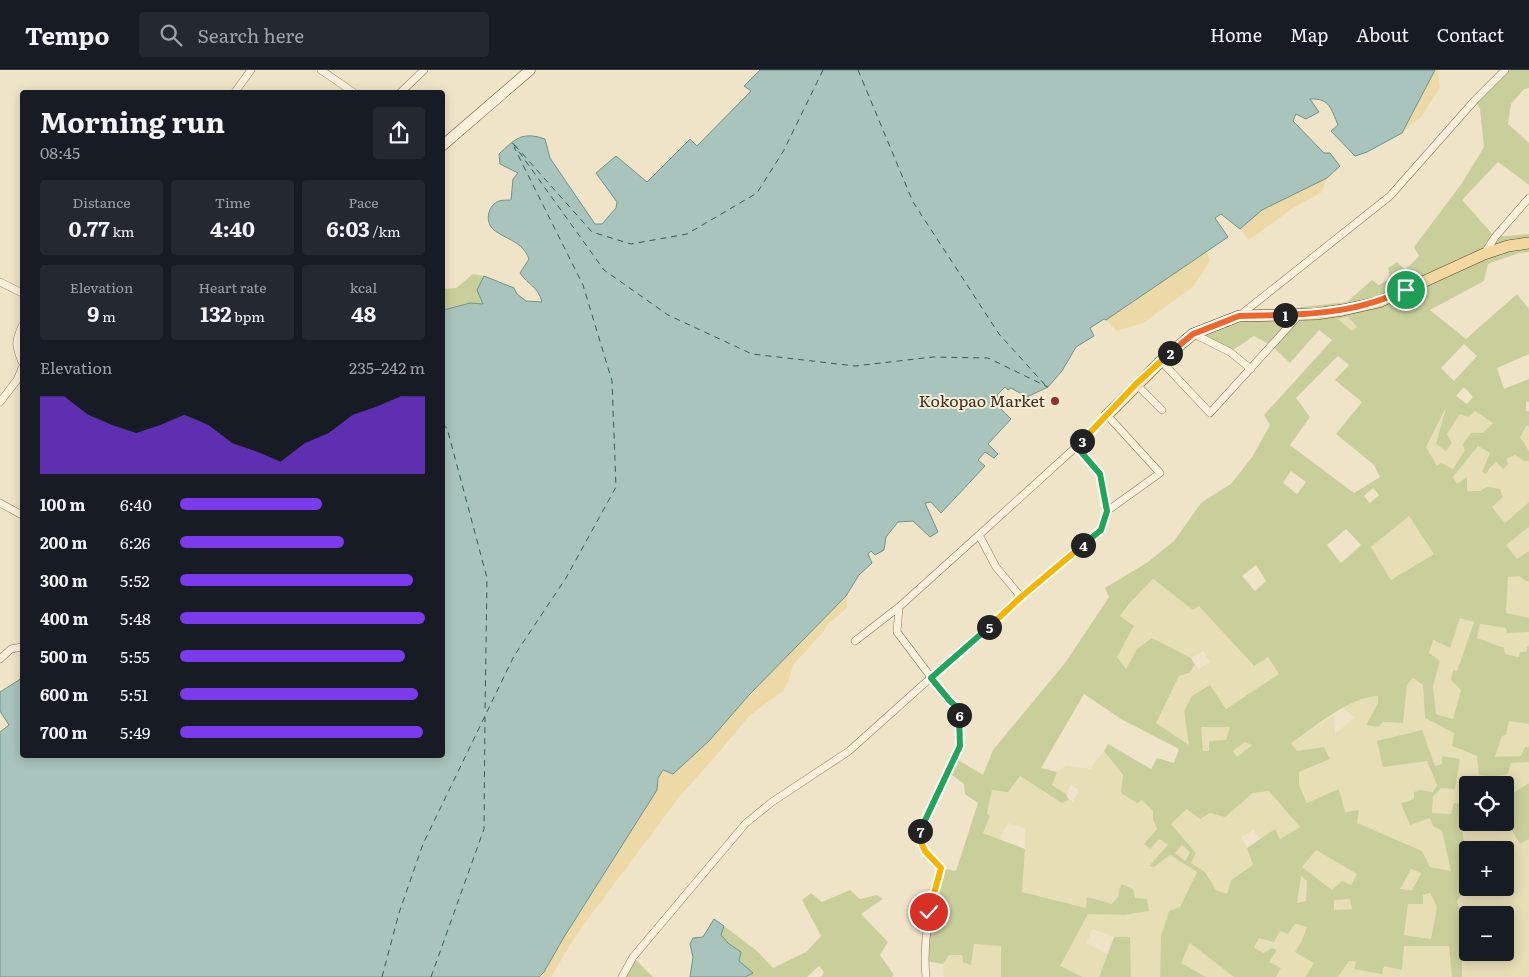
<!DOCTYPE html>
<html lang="en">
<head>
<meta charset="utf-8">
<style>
	:root { --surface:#171b24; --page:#242831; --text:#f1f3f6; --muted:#9ea1a6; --line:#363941; --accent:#7c3aed }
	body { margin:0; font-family:Literata,serif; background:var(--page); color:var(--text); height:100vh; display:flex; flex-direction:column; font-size:19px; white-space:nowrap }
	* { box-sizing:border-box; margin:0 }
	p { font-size:16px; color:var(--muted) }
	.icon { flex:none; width:28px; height:28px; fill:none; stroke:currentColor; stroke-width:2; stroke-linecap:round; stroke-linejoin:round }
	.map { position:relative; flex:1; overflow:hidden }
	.sheet { position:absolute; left:20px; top:20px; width:425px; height:668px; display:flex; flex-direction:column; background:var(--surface); border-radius:5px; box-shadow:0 2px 12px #0003 }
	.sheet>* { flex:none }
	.tools { position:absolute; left:1459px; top:706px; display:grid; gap:10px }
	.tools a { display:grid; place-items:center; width:55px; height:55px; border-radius:5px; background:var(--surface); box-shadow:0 2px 12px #0003; font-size:25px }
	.pin { position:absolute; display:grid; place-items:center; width:42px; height:42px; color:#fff; margin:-21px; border:2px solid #fff; border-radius:50%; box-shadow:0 1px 5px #0007 }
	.km { position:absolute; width:25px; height:25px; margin:-12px; border-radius:50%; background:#222; color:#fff; font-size:14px; line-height:25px; text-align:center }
	.round { display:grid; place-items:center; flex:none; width:52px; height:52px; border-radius:5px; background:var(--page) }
	.overview { display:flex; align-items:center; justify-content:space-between; height:85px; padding:0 20px }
	h1 { font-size:28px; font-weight:700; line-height:38px }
	.figures { display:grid; grid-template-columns:repeat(3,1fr); gap:8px; height:85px; padding:5px 20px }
	.figures div { display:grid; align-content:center; border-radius:5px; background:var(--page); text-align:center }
	.figures b { font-size:21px; font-weight:700 }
	.figures small { font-size:14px; font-weight:400 }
	.figures p { font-size:14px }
	.chart { height:140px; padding:10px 20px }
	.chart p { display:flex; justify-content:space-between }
	.chart svg { width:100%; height:90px; margin-top:5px; fill:var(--accent); opacity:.7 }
	ul { padding:0 20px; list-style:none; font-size:16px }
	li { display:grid; grid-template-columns:80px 60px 1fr; align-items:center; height:38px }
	li i { height:12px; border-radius:6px; background:var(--accent) }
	header { display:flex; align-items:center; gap:30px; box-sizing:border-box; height:70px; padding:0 25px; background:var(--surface); border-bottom:1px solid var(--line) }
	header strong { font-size:24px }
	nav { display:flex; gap:28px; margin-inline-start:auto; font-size:18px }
	.search { width:350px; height:45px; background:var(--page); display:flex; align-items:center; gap:12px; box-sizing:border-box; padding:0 18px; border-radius:5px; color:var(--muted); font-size:19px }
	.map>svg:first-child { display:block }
	.farmland { fill:#e6deb5 }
	.green { fill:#c9cf9b; fill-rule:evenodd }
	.sand { fill:#ecd9a5 }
	.water { fill:#a9c4bc; stroke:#6f938a }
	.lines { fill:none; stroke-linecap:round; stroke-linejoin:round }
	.ferry { stroke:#2f5d5a; stroke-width:1; stroke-dasharray:6 5; stroke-linecap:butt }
	.street-casing { stroke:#8d765c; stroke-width:8 }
	.secondary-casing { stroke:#6f573f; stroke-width:11 }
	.primary-casing { stroke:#5b4430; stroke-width:12 }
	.street { stroke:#faf1dc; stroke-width:7 }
	.secondary { stroke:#faf1dc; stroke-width:10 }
	.primary { stroke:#f3d9a0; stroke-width:11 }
	.split-1-casing { stroke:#fff; stroke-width:10 }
	.split-2-casing { stroke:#fff; stroke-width:10 }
	.split-3-casing { stroke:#fff; stroke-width:10 }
	.split-4-casing { stroke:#fff; stroke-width:10 }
	.split-5-casing { stroke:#fff; stroke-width:10 }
	.split-6-casing { stroke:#fff; stroke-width:10 }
	.split-7-casing { stroke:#fff; stroke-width:10 }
	.split-8-casing { stroke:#fff; stroke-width:10 }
	.split-1 { stroke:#f0652b; stroke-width:6 }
	.split-2 { stroke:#f0652b; stroke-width:6 }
	.split-3 { stroke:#f5b400; stroke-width:6 }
	.split-4 { stroke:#22a559; stroke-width:6 }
	.split-5 { stroke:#f5b400; stroke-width:6 }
	.split-6 { stroke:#22a559; stroke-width:6 }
	.split-7 { stroke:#22a559; stroke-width:6 }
	.split-8 { stroke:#f5b400; stroke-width:6 }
	.poi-dot { fill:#9e2a2b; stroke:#f7eed8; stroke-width:2 }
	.labels { text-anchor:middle; stroke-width:4; stroke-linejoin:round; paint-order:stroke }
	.poi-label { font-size:16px; fill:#3d2e20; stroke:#f7eed8; text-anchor:end }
</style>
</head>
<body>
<header>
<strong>Tempo</strong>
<div class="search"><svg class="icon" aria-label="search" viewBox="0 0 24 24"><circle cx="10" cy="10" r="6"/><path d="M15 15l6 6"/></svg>Search here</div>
<nav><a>Home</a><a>Map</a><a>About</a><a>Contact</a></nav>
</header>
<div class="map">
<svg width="1529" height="907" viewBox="0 0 1529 907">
	<rect width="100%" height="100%" fill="#f0e4c8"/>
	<path class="farmland" d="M1348,247L1357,258L1352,261L1337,249Z
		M1448,335L1446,381L1452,373L1447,364L1460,343L1475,341L1494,353L1465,380L1453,399L1437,397L1426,378Z
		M1527,354L1529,356V381L1520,367Z
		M1478,376L1490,383L1482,402L1487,404L1496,391L1503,399L1506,389L1515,385L1524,391H1529V432L1505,453L1480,421H1466L1467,408L1457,414L1453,407Z
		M1410,445L1435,484L1391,510L1371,477Z
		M1529,457V481L1517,490L1506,475Z
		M1519,505L1526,511L1529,512V548L1506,543L1508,507Z
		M1153,509L1193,540L1199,535L1253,596L1268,587L1279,604L1226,639L1184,641L1190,676L1156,653L1179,606L1189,603L1195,595L1199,599L1210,592L1203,581L1191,588L1152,569L1137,579L1126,599L1117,587L1134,556L1120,546Z
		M1460,547L1474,552L1457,601H1453L1452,610L1461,620L1453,649L1436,644L1433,616L1440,591L1429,583L1432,570L1450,578Z
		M1480,554L1507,558V563L1529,562V576L1527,577L1526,582L1519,587L1504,584L1477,568Z
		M1413,608L1423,615L1425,648L1454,663L1452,676L1477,686L1510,693L1529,692V713L1505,728V715H1468L1467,735L1454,733L1451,744L1432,743L1433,727L1441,718H1455L1442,687V694L1435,696L1422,660L1383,697L1427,691L1437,715L1433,722L1420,720L1414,729L1402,732L1431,748L1442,761L1452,801L1429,797L1357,753L1358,740L1345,742L1307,733L1299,715V702L1330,689L1324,677L1297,681L1291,673L1334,645L1335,664L1354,648L1342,637L1363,629L1378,626V633L1366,655L1383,652L1403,653L1407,615Z
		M1509,651L1529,654V677H1525L1522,686L1495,688L1502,666L1506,665Z
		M1200,657H1231L1226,670L1209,681H1203Z
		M1245,672L1253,674L1237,687L1233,681Z
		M1104,681L1142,730L1153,741V749L1157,759L1144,774L1159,769L1169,775L1149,796L1154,797L1170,785L1197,802L1180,837L1161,866L1160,907H1131L1129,867H1114L1093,859L1086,873L1108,884L1099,907H1083L1059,896L1088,844L1124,845L1135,829L1121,815L1118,827L1111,834L1087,828L1086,838L1022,822L1025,780V758L1008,753L999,770L983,763L990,746L987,743L992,720L1020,706L1062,733L1069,730L1073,732L1079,720L1071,715L1066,724L1052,715L1057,702L1066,695L1090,699Z
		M1269,721L1300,757L1280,769L1275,760L1260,770L1254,760L1241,767L1247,778L1253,795L1231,810L1227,824L1216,820L1205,802L1191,793L1196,783L1171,754L1188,739L1210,742L1225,747L1253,723Z
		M1467,744L1468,752H1505V749L1519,773L1529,769V907H1462V890L1477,889L1476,883L1505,882V845H1468L1467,842L1460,841L1457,831L1463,823L1462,817L1467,815L1468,818H1505V780H1477L1475,772L1464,773L1461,750Z
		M1182,775L1190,782L1185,791L1175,783Z
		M1316,780L1357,804L1351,815L1332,820L1301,796Z
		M1411,799L1421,802L1412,820L1400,818Z
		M1300,806L1307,811L1306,831L1297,833Z
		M1430,823L1437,837L1431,869L1404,865L1408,834L1423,825Z
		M1350,829L1352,839L1334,840V830Z
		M1295,854L1307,857L1301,872L1314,893L1305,907H1276L1281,898L1268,892L1277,880L1264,883L1254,879L1259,868L1280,861L1288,864Z
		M974,873L1001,876V907H944L943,894L949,885H962L963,892Z
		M1190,873L1234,907H1206L1181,893Z
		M1404,876H1450L1452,907H1338L1349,891L1356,892L1355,899L1384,896Z"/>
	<path class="green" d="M1505,0H1529V18L1524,19L1511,34L1508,54L1529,73V115L1498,92L1462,130L1495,167L1529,164V182L1519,183L1488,194L1484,211L1430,240L1466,269L1517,224L1529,239V284L1497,298L1504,319L1529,309V332H1526V341H1529V356L1527,355L1520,367L1529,381V391H1524L1515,385L1506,389L1508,394L1503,399L1496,392L1489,399L1487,404L1482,402L1490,383L1478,376L1453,407L1457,414L1467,407V421H1480L1487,417L1500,419L1503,427L1492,437L1505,453L1529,432V457L1506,475L1517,489L1529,481V512L1526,511L1519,506L1508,507L1506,543L1529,548V562L1507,563L1506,558L1480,554L1477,568L1504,578L1505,584L1519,587L1520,582H1526L1527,577L1529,576V654L1509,651L1506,665L1502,666L1495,687L1521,686L1525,677H1529V692L1511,693L1508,704L1493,706L1479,705L1477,686L1452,676L1454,663L1425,648L1423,615L1413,608L1407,615L1403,653L1383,652L1378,657L1366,655L1378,633V626C1347,628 1317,656 1291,673L1297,681L1324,677L1330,689L1299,702V715L1307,733L1339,719L1345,742L1359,740L1357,753L1422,781L1430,797L1451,801L1442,761L1433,756L1430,748L1410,755L1401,733L1414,729V722L1420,720L1433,722L1437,715L1427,691L1383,697L1377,671L1422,660L1435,696L1442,694V686L1460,689L1455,719L1441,718L1433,727L1432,743L1451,744L1454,733L1467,735V744L1461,751L1464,772H1475L1477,780H1468L1467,815L1462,817L1463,823L1457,831L1460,841L1467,842L1468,845V882L1476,883L1478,889L1462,890V907H1452L1449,876H1404L1402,900L1384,896L1382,904L1354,899L1356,892L1349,891L1338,907H1305L1314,893L1295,882L1301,872L1307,857L1295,854L1288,864L1280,861L1274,872L1259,868L1254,878L1264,883L1272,878L1277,880L1269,892L1281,898L1276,907H1234L1190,873L1181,893L1206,907H1160L1161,866L1169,841L1180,837L1197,802L1170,785L1154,797L1149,796L1168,775L1159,769L1150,779L1144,774L1157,759L1153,749V741L1142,730L1137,733L1121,723L1123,705L1104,681L1108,674L1151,699L1157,688L1174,693L1179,679L1121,649L1084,624L1041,698L1057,702L1052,715L1066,724L1069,730L1062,733L1020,706L1008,722L992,720L987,743L990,746L983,763L1025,779L1022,822L1086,838L1087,827L1112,834L1118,827L1121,814L1133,819L1135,828L1147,829L1149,841L1124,845L1088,844L1060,896L1083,907H1001V876L974,874L971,895L963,892L962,885H949L943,894L925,891L941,798L956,801L978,733L965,724L964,714L947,701L955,688L983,705L993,680L1065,593L1109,527L1105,518L1148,492L1174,471L1201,433L1232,413L1252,387L1270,355L1264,345L1332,270L1319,260L1290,293L1272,276L1254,266L1230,282L1193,264L1239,246L1300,244L1301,237L1347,232L1372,210L1379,215L1390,208L1388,198L1397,192L1405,200L1419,186L1414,177L1462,113L1484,77L1480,39L1475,30ZM1348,247L1357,257L1352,261L1338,249ZM1464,274L1477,286L1454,311L1441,298ZM1338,286L1349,295L1335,310L1362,332L1336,364L1374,395L1380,407L1354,423L1290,375L1310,347L1296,328ZM1464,317L1473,327L1467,334L1456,326ZM1446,338L1436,374L1446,381L1452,373L1447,364L1460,344L1468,347L1475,341L1493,353L1483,363H1471L1462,375L1465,380L1453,399L1441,393L1437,396L1426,377ZM1291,401L1306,412L1297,424L1283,413ZM1373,418L1379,425L1370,433L1364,426ZM1409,446L1434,484L1391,510L1371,477ZM1346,459L1361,475L1341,493L1327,475ZM1256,495L1266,511L1255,521L1242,506ZM1153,509L1193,540L1199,536L1254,596L1268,587L1279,604L1226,639L1210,615L1192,626L1184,641L1189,675L1156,653L1179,606L1189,603L1195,595L1191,588L1152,568L1137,579L1126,599L1117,587L1134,556L1120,546L1129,534ZM1460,548L1474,552L1457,601L1453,600L1451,610L1461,620L1453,649L1436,644L1433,616L1440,591L1429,583L1433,570L1450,578ZM1201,657H1230L1226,670L1209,671V681H1203ZM1245,672L1252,675L1237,687L1233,681ZM1269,721L1300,757L1280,769L1275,759L1247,778L1253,795L1231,810L1227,824L1216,820L1205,802L1191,793L1196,783L1171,754L1187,739L1200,749L1210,743L1225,747L1253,723ZM1182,775L1190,782L1185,791L1175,783ZM1316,780L1357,804L1351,815L1342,811L1332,820L1302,797ZM1411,799L1421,803L1412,820L1400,819ZM1301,806L1307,811L1306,831L1297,833ZM1430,823L1437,837L1431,869L1404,865L1408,834H1423V825ZM1350,829L1352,839L1334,840V830Z
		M473,204L484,206L478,220L483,234L470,233L444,241L442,219L456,218Z
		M1529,713V769L1520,774L1505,749V728Z
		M850,820L860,829L877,825L883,829L861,844L888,872L880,885L894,905L892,907H821L824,902L819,896L807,907H745L752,903L739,891L741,882L728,873L721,865L724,856L757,881L773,898L806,882L821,866L802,830L811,823L822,832Z
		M1114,867H1130L1131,907H1099Z
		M633,887L653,907H622Z"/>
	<path class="sand" d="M1435,0H1438L1440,18L1421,47L1402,63Z
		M1327,108L1322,122L1293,138L1249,170L1240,159L1262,140Z
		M1207,182L1210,191L1194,216L1143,253L1117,261L1106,250Z
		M846,526L847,538L827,555L824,561L793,595L789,609L784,620L749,646L720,681L680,726L576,865L551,907H539L544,902L564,867L657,720L658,708L663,700L673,703L709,671L749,625Z"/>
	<path class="water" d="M760,0H1435L1402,63L1367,82L1355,86L1331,61L1338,55C1331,39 1330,28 1310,29L1319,42L1306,49L1296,44L1293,51L1324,83H1330L1340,96L1327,108L1262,140L1240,159L1221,144L1215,148L1228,167L1106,250L1104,249L1090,258L1094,266L1076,277L1062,301L1048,317L1027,327L1011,318L1008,320L1005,317L997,325L999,328L995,333L1011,349L988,374L998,384L994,388L985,382L978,390L985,396L941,443L931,432L925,433L938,462L930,467L913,451L898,452L886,467L884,480L875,485L871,481L868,484L872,493L859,505L846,526L749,625L709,671L673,704L663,700L658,708L657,720L564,867L544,902L539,907H0V662L9,655L0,641V622L22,608V685H442L443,226L444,240L470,233L483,234L477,220L484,206L514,218L517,224L526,231L542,232C538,216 528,215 520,203L529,189C522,171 507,170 494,160C484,152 488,135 499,131C503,130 508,130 511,130L513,109L518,103L500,94L499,84C515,69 522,61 545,69L550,88L595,154H602L616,138L617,132L596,103L616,86L647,112L690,69L697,76L751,21L744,16Z
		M714,849L724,856L721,865L728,873L741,882L739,891L753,903L745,907H690L693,887L690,874L693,868L703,867Z"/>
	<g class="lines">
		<path class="ferry" d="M823,0L784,80L757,123L687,164L631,174L592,162L512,72L604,200L668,245L752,284L855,296L933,287L988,288L1048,317
			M858,0L913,132L999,264L1047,317
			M442,354L447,358L487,508L485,643
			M382,907L399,843L423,774L514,586L566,508L616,417L612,311L583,215L514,77
			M431,907L484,759L485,647"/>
		<defs>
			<path id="street" d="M321,0L353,22
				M235,22L251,0
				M401,22L424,0
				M1484,184L1495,167L1529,128
				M0,212L22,223
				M1239,246L1390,126L1475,30L1505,0
				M22,256C15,272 15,275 22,292
				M1194,264L1230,282L1251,299
				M1161,291L1210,343L1300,244
				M1136,314L1162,340
				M0,332L17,310L22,298
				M1077,376L1100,404L1107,441
				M0,433L22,445
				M899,537L897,562L949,631L959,639L960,676L918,765L925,781L941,798C931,836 922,867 926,907
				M855,571L899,537L979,465
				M0,589L11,579L22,577
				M622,907L633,887L746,753L772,732L849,681L1021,527L996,497L979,465L1077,376L1107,345L1160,403L1107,441L1101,460L1021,527"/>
			<path id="secondary" d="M442,76L530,0"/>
			<path id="primary" d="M1107,345L1161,291L1193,264L1239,246L1316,244L1343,240L1379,232L1484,184L1508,176L1529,173"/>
		</defs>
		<use href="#street" class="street-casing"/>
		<use href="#secondary" class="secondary-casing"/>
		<use href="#primary" class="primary-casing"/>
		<use href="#street" class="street"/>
		<use href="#secondary" class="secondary"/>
		<use href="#primary" class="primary"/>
	</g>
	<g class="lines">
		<defs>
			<path id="split-1" d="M1285,245C1331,243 1363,239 1406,220"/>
			<path id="split-2" d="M1170,283L1193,264L1239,246L1285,245"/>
			<path id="split-3" d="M1082,371L1136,314L1170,283"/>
			<path id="split-4" d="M1082,371L1076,376L1100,404L1107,441L1101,460L1083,475"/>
			<path id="split-5" d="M989,557L1021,527L1083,475"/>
			<path id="split-6" d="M959,645V639L950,631L931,608L989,557"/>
			<path id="split-7" d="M920,761L960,676L959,645"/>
			<path id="split-8" d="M920,761L918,765L925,781L941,798L929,842"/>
		</defs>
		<use href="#split-1" class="split-1-casing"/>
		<use href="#split-2" class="split-2-casing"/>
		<use href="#split-3" class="split-3-casing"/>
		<use href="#split-4" class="split-4-casing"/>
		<use href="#split-5" class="split-5-casing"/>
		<use href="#split-6" class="split-6-casing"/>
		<use href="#split-7" class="split-7-casing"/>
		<use href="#split-8" class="split-8-casing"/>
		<use href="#split-1" class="split-1"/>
		<use href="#split-2" class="split-2"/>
		<use href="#split-3" class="split-3"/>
		<use href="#split-4" class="split-4"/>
		<use href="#split-5" class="split-5"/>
		<use href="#split-6" class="split-6"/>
		<use href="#split-7" class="split-7"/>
		<use href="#split-8" class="split-8"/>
	</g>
	<circle class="poi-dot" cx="1055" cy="331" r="5"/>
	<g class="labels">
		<g class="poi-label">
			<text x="1045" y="337">Kokopao Market</text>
		</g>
	</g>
</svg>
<div class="tools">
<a><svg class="icon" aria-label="locate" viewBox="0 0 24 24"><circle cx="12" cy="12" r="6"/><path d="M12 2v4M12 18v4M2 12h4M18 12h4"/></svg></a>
<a>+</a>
<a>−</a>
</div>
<div class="pin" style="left:1406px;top:220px;background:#1e9e55"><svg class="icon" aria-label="arrive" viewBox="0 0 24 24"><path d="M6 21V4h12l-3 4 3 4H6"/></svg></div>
<div class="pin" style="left:929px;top:842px;background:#d93025"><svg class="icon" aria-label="check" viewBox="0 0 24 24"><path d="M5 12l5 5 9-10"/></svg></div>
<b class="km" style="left:1285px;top:245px">1</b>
<b class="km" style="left:1170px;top:283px">2</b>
<b class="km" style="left:1082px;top:371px">3</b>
<b class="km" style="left:1083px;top:475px">4</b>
<b class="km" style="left:989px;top:557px">5</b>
<b class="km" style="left:959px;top:645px">6</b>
<b class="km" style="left:920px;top:761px">7</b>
<section class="sheet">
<div class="overview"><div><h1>Morning run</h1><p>08:45</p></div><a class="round"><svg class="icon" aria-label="share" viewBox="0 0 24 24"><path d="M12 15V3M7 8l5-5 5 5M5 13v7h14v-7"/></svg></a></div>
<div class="figures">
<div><p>Distance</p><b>0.77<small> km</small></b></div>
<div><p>Time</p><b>4:40</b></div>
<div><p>Pace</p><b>6:03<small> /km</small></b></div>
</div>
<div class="figures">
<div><p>Elevation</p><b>9<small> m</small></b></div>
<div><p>Heart rate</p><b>132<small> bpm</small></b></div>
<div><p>kcal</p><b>48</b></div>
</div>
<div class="chart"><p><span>Elevation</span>235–242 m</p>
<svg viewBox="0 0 160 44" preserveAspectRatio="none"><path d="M0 44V6L10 6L20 15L30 20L40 24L50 20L60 15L70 20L80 29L90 33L100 38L110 29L120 24L130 15L140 11L150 6L160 6V44z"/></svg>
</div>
<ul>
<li><b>100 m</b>6:40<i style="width:58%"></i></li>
<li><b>200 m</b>6:26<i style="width:67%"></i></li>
<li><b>300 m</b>5:52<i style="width:95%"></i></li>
<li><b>400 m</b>5:48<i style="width:100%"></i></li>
<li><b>500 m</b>5:55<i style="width:92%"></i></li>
<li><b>600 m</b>5:51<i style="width:97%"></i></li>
<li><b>700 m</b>5:49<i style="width:99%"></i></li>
</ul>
</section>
</div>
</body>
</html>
